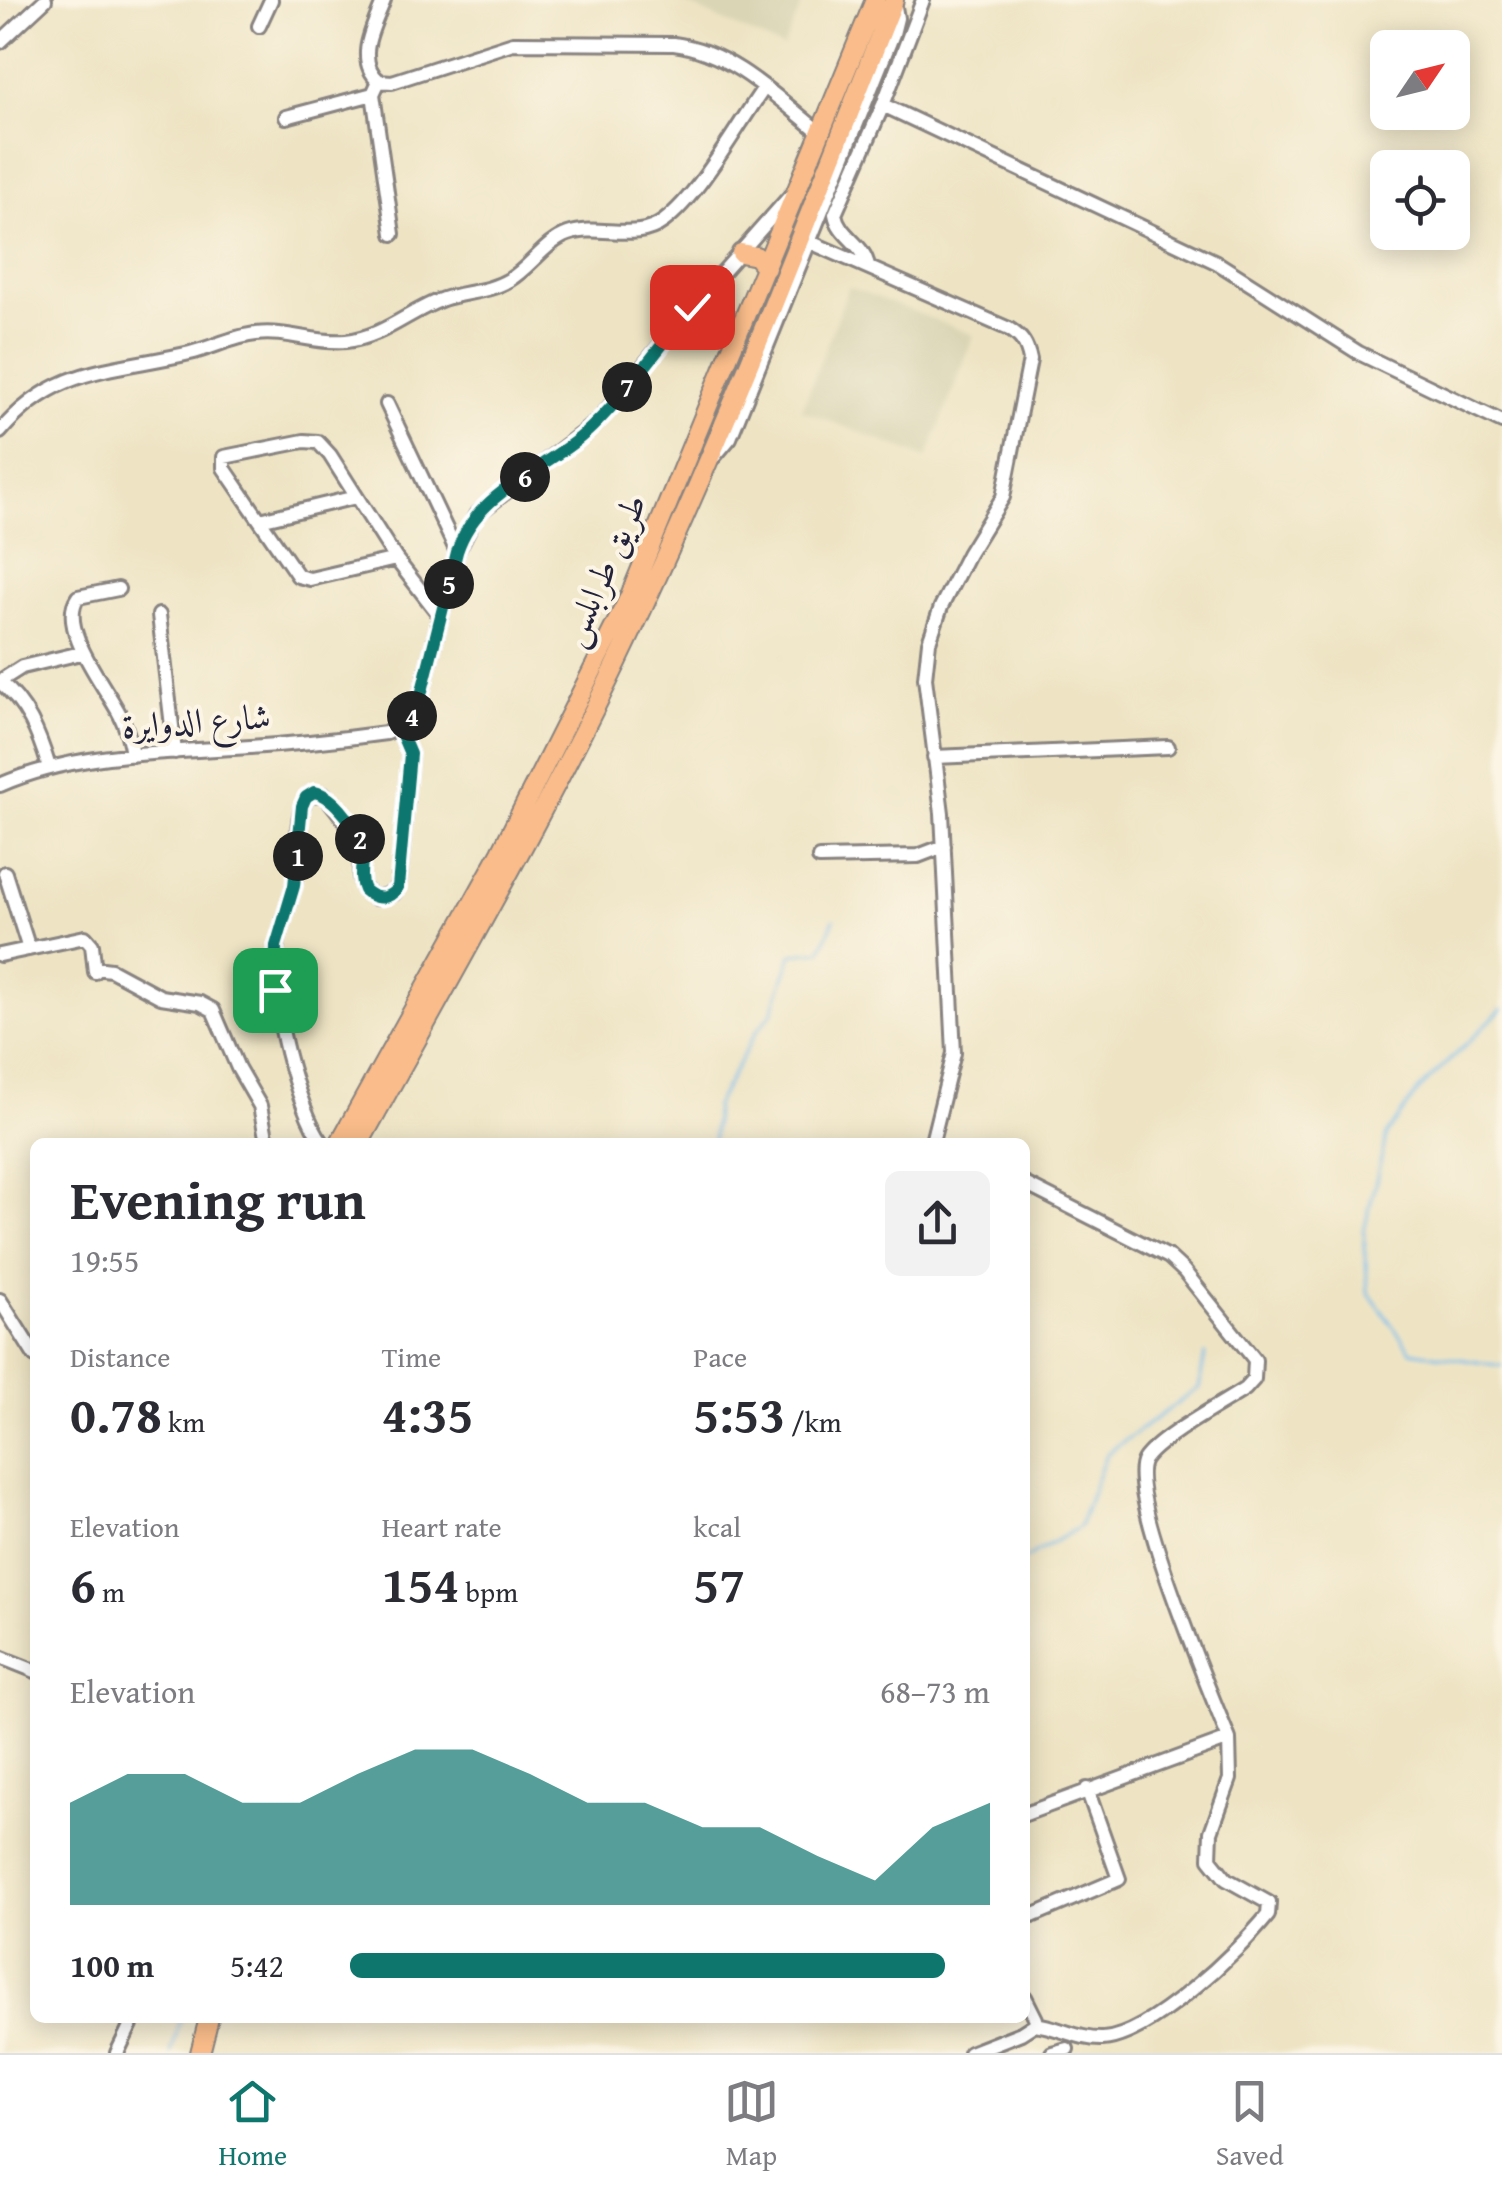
<!DOCTYPE html>
<html lang="en">
<head>
<meta charset="utf-8">
<style>
	:root { --surface:#fff; --page:#f2f2f3; --text:#2b2b33; --muted:#7c7c81; --line:#e1e1e2; --accent:#0f766e }
	body { margin:0; font-family:"Gentium Book Plus",Amiri,serif; background:var(--page); color:var(--text); height:100vh; display:flex; flex-direction:column; font-size:38px; white-space:nowrap }
	* { box-sizing:border-box; margin:0 }
	p { font-size:32px; color:var(--muted) }
	.icon { flex:none; width:55px; height:55px; fill:none; stroke:currentColor; stroke-width:2; stroke-linecap:round; stroke-linejoin:round }
	.map { position:relative; flex:1; overflow:hidden }
	.sheet { position:absolute; left:30px; top:1138px; width:1000px; height:885px; display:flex; flex-direction:column; background:var(--surface); border-radius:15px; box-shadow:0 5px 25px #0003 }
	.sheet>* { flex:none }
	.needle { width:65px; rotate:55deg }
	.controls { position:absolute; left:1370px; top:30px; display:grid; gap:20px }
	.controls a { display:grid; place-items:center; width:100px; height:100px; border-radius:15px; background:var(--surface); box-shadow:0 5px 25px #0003; font-size:50px }
	.pin { position:absolute; display:grid; place-items:center; width:85px; height:85px; color:#fff; margin:-42px; border-radius:20px; box-shadow:0 5px 15px #0006 }
	.km { position:absolute; width:50px; height:50px; margin:-25px; border-radius:50%; background:#222; color:#fff; font-size:28px; line-height:50px; text-align:center }
	.round { display:grid; place-items:center; flex:none; width:105px; height:105px; border-radius:15px; background:var(--page) }
	.overview { display:flex; align-items:center; justify-content:space-between; height:170px; padding:0 40px }
	h1 { font-size:55px; font-weight:700; line-height:75px }
	.metrics { display:grid; grid-template-columns:repeat(3,1fr); gap:15px; height:170px; padding:10px 40px }
	.metrics div { display:grid; align-content:center }
	.metrics b { font-size:50px; font-weight:700 }
	.metrics small { font-size:28px; font-weight:400 }
	.metrics p { font-size:28px }
	.chart { height:280px; padding:20px 40px }
	.chart p { display:flex; justify-content:space-between }
	.chart svg { width:100%; height:180px; margin-top:10px; fill:var(--accent); opacity:.7 }
	ul { padding:0 40px; list-style:none; font-size:32px }
	li { display:grid; grid-template-columns:160px 120px 1fr; align-items:center; height:75px }
	li i { height:25px; border-radius:12px; background:var(--accent) }
	.tab-bar { display:flex; justify-content:space-around; align-items:center; height:140px; border-top:2px solid var(--line); background:var(--surface); font-size:28px; color:var(--muted) }
	.tab-bar a { display:grid; justify-items:center; gap:5px }
	.tab-bar .current { color:var(--accent) }
	.map>svg:first-child { display:block }
	.built { fill:#dad5b5 }
	.lines { fill:none; stroke-linecap:round; stroke-linejoin:round }
	.stream { stroke:#74bcec; stroke-width:2.5 }
	.minor-casing { stroke:#888380; stroke-width:18 }
	.highway-casing { stroke:#888380; stroke-width:22 }
	.minor { stroke:#fff; stroke-width:12 }
	.highway { stroke:#f9bc8a; stroke-width:18 }
	.route-casing { stroke:#fff; stroke-width:20 }
	.route { stroke:#0f766e; stroke-width:12 }
	.labels { text-anchor:middle; stroke-width:8; stroke-linejoin:round; paint-order:stroke }
	.street-label { font-size:35px; fill:#22223b; stroke:#fcf5e5 }
</style>
</head>
<body>
<div class="map">
<svg width="1502" height="2053" viewBox="0 0 1502 2053">
	<rect width="100%" height="100%" fill="#fcf5e5"/>
	<filter id="ink" filterUnits="userSpaceOnUse"><feTurbulence type="fractalNoise" baseFrequency=".01" numOctaves="2"/><feDisplacementMap in="SourceGraphic" scale="20" xChannelSelector="R" yChannelSelector="G"/><feConvolveMatrix kernelMatrix="1 2 1 2 8 2 1 2 1" color-interpolation-filters="sRGB"/></filter>
	<filter id="wash" filterUnits="userSpaceOnUse"><feTurbulence type="fractalNoise" baseFrequency=".0048" numOctaves="4" result="noise"/><feDisplacementMap in="SourceGraphic" scale="40" xChannelSelector="R" yChannelSelector="G"/><feGaussianBlur stdDeviation="2.25" result="paint"/><feColorMatrix in="noise" values="0 0 0 0 0 0 0 0 0 0 0 0 0 0 0 0 0 1.4 0 .05"/><feComposite in="paint" operator="in"/></filter>
	<g filter="url(#wash)">
		<rect width="100%" height="100%" fill="#eee4c4"/>
		<path class="built" d="M677,0H804L783,48Z
			M849,287L974,335L927,458L802,410Z"/>
		<g class="lines">
			<path class="stream" d="M1502,1009L1419,1090L1387,1134L1364,1231L1368,1292L1411,1351L1502,1366
				M713,1142L715,1106L756,1032L772,1013L792,954L821,951L834,919
				M1025,1559L1079,1527L1106,1454L1199,1388L1205,1354
				M171,2053L181,2018"/>
		</g>
	</g>
	<g filter="url(#ink)">
		<g class="lines">
			<defs>
				<path id="minor" d="M384,0C374,26 354,59 379,81L392,82L513,43L674,44C733,52 777,98 822,134
					M259,26L271,0
					M0,42L45,0
					M379,81L373,94L393,234
					M883,105L1216,262L1359,353L1502,422
					M286,117L373,94
					M810,242L1009,329C1022,337 1027,345 1030,360L1003,497L968,554L941,607L929,642L925,678L942,813L954,1053L932,1142
					M868,266C864,243 839,237 835,214L883,105L923,0
					M387,404L457,552
					M0,432C55,366 113,371 190,353C212,348 234,336 256,334C286,330 316,344 346,341C384,337 409,311 443,299C465,292 489,292 509,280C530,268 545,242 568,234C599,223 635,243 664,221C700,194 737,126 764,88
					M714,457L730,438L893,34L897,18L894,1
					M260,520L356,497
					M396,559L310,579L298,576L224,468V457L304,441L318,442L330,455L396,559L441,617
					M118,589L78,597C56,628 108,689 121,717C127,729 130,741 132,755
					M159,615L175,752
					M0,681L22,667L81,653
					M0,682C27,704 39,734 49,767
					M934,757L1168,747
					M0,785C74,753 154,753 234,748C285,745 335,740 386,733C403,727 412,719 419,703L457,552L476,515L599,420L692,307L791,195
					M819,858L918,856L944,846
					M5,873L29,949
					M0,955L85,937L92,945L95,972
					M95,968L111,970L161,997L200,1003L213,1010L238,1068L260,1106L267,1142
					M322,1142C297,1109 270,999 275,958C278,927 294,899 297,868C299,847 294,810 310,794L325,795L361,841L360,877L364,890L376,898L394,893L399,881L410,754L399,728
					M1025,1184L1169,1257L1184,1271L1255,1360L1254,1379L1245,1389C1222,1404 1158,1438 1144,1460C1125,1492 1212,1696 1229,1739L1025,1814
					M0,1300L35,1356
					M0,1657L35,1671
					M1025,1919L1119,1879L1087,1789
					M1035,2024C1058,2027 1080,2040 1103,2039C1150,2036 1239,1951 1268,1915L1269,1903L1226,1879L1210,1859L1211,1832L1230,1779L1229,1739
					M117,2053L134,2018
					M970,2053L1021,2033L1035,2024L1036,2019L1025,1997
					M1052,2053L1067,2049"/>
				<path id="highway" d="M741,253L756,256L766,268
					M340,1142L501,852L629,598L875,0
					M360,1142C458,964 561,787 646,601C737,405 814,201 894,0
					M200,2053L209,2018"/>
			</defs>
			<use href="#minor" class="minor-casing"/>
			<use href="#highway" class="highway-casing"/>
			<use href="#minor" class="minor"/>
			<use href="#highway" class="highway"/>
		</g>
	</g>
	<g class="lines" filter="url(#ink)">
		<defs>
			<path id="route" d="M275,990L276,946L294,886L302,806L306,797L314,792C334,795 361,831 362,851C363,865 358,877 364,890C376,901 389,900 398,887L410,754L399,728L408,722L419,703L457,552C477,489 548,470 592,427C629,391 659,347 692,307"/>
		</defs>
		<use href="#route" class="route-casing"/>
		<use href="#route" class="route"/>
	</g>
	<g class="labels">
		<g class="street-label">
			<text transform="translate(603 570) rotate(-66)" y="12">طريق طرابلس</text>
			<text transform="translate(196 721) rotate(-4)" y="12">شارع الدوايرة</text>
		</g>
	</g>
</svg>
<div class="controls">
<a><svg class="needle" viewBox="-14 -14 28 28"><path d="M0-13l5 13h-10z" fill="#e53935"/><path d="M0 13l5-13h-10z" fill="#7c7c81"/></svg></a>
<a><svg class="icon" aria-label="locate" viewBox="0 0 24 24"><circle cx="12" cy="12" r="6"/><path d="M12 2v4M12 18v4M2 12h4M18 12h4"/></svg></a>
</div>
<div class="pin" style="left:275px;top:990px;background:#1e9e55"><svg class="icon" aria-label="arrive" viewBox="0 0 24 24"><path d="M6 21V4h12l-3 4 3 4H6"/></svg></div>
<div class="pin" style="left:692px;top:307px;background:#d93025"><svg class="icon" aria-label="check" viewBox="0 0 24 24"><path d="M5 12l5 5 9-10"/></svg></div>
<b class="km" style="left:298px;top:856px">1</b>
<b class="km" style="left:360px;top:839px">2</b>
<b class="km" style="left:412px;top:716px">4</b>
<b class="km" style="left:449px;top:584px">5</b>
<b class="km" style="left:525px;top:477px">6</b>
<b class="km" style="left:627px;top:387px">7</b>
<section class="sheet">
<div class="overview"><div><h1>Evening run</h1><p>19:55</p></div><a class="round"><svg class="icon" aria-label="share" viewBox="0 0 24 24"><path d="M12 15V3M7 8l5-5 5 5M5 13v7h14v-7"/></svg></a></div>
<div class="metrics">
<div><p>Distance</p><b>0.78<small> km</small></b></div>
<div><p>Time</p><b>4:35</b></div>
<div><p>Pace</p><b>5:53<small> /km</small></b></div>
</div>
<div class="metrics">
<div><p>Elevation</p><b>6<small> m</small></b></div>
<div><p>Heart rate</p><b>154<small> bpm</small></b></div>
<div><p>kcal</p><b>57</b></div>
</div>
<div class="chart"><p><span>Elevation</span>68–73 m</p>
<svg viewBox="0 0 160 44" preserveAspectRatio="none"><path d="M0 44V19L10 12L20 12L30 19L40 19L50 12L60 6L70 6L80 12L90 19L100 19L110 25L120 25L130 32L140 38L150 25L160 19V44z"/></svg>
</div>
<ul>
<li><b>100 m</b>5:42<i style="width:93%"></i></li>
</ul>
</section>
</div>
<nav class="tab-bar">
<a class="current"><svg class="icon" aria-label="home" viewBox="0 0 24 24"><path d="M3 11l9-7 9 7M6 9v11h12V9"/></svg>Home</a>
<a><svg class="icon" aria-label="map" viewBox="0 0 24 24"><path d="M3 6l6-2 6 2 6-2v14l-6 2-6-2-6 2zM9 4v14M15 6v14"/></svg>Map</a>
<a><svg class="icon" aria-label="saved" viewBox="0 0 24 24"><path d="M7 4h10v16l-5-4-5 4z"/></svg>Saved</a>
</nav>
</body>
</html>
